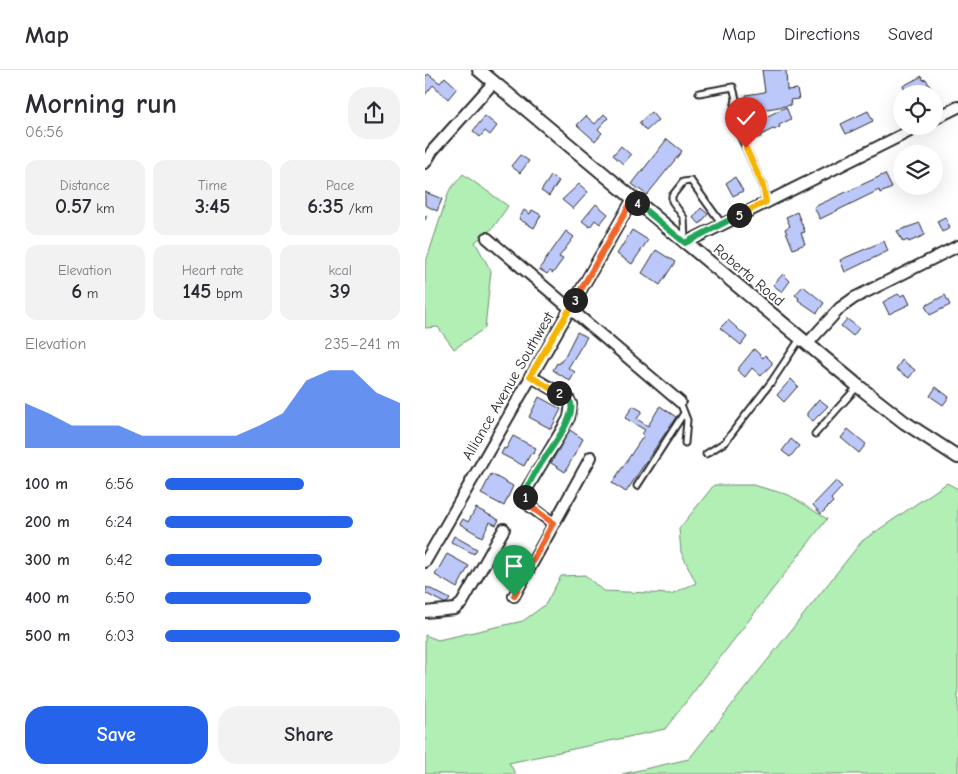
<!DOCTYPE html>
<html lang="en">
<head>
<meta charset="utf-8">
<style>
	:root { --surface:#fff; --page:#f2f2f3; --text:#2b2b33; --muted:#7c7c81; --line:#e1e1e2; --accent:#2563eb }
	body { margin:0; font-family:"Comic Neue",sans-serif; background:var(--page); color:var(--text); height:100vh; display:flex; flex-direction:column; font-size:19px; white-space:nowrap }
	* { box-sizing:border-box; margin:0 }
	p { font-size:16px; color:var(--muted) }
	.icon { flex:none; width:28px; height:28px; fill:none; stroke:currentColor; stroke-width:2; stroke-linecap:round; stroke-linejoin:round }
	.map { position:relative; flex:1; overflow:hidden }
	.drawer { display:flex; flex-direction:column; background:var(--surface); width:425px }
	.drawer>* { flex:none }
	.controls { position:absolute; left:468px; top:15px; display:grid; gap:10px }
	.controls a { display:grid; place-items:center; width:50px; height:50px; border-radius:50%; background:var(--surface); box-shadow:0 5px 20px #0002; font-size:25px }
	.pin { position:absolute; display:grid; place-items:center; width:42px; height:42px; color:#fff; margin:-51px -21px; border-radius:50% 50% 50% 0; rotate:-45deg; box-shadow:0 0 5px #0007 }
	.pin .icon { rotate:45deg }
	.km { position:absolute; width:25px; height:25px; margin:-12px; border-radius:50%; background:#222; color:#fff; font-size:14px; line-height:25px; text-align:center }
	.round { display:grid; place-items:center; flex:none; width:52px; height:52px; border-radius:20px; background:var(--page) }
	.headline { display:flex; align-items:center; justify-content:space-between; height:85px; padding:0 25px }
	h1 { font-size:28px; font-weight:800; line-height:38px }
	.figures { display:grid; grid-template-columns:repeat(3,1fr); gap:8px; height:85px; padding:5px 25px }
	.figures div { display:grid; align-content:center; border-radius:12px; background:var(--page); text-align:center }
	.figures b { font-size:21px; font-weight:800 }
	.figures small { font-size:14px; font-weight:400 }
	.figures p { font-size:14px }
	.chart { height:140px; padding:10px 25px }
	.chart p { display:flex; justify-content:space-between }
	.chart svg { width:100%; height:90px; margin-top:5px; fill:var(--accent); opacity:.7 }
	.action { display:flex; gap:10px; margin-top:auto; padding:10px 25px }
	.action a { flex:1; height:58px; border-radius:20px; background:var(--accent); color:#fff; font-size:20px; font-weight:800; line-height:58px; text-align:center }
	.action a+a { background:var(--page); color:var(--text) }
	ul { padding:0 25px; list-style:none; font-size:16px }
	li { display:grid; grid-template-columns:80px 60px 1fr; align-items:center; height:38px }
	li i { height:12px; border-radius:6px; background:var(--accent) }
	header { display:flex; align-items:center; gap:30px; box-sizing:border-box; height:70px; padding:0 25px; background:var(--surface); border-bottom:1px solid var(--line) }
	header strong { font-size:24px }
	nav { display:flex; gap:28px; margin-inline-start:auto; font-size:18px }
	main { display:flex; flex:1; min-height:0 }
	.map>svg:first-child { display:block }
	.green { fill:#b1efb5; stroke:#6e8d70 }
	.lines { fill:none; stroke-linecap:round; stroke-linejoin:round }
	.stream { stroke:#5a8993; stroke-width:2.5 }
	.building { fill:#bcc8f9; stroke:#2b2b2b }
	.service-casing { stroke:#2b2b2b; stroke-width:9 }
	.minor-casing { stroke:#2b2b2b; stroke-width:14 }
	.tertiary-casing { stroke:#2b2b2b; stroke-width:16 }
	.service { stroke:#fff; stroke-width:5 }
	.minor { stroke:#fff; stroke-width:10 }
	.tertiary { stroke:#fff; stroke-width:12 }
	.split-1-casing { stroke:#fff; stroke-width:10 }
	.split-2-casing { stroke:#fff; stroke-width:10 }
	.split-3-casing { stroke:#fff; stroke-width:10 }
	.split-4-casing { stroke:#fff; stroke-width:10 }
	.split-5-casing { stroke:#fff; stroke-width:10 }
	.split-6-casing { stroke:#fff; stroke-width:10 }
	.split-1 { stroke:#f0652b; stroke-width:6 }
	.split-2 { stroke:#22a559; stroke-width:6 }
	.split-3 { stroke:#f5b400; stroke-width:6 }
	.split-4 { stroke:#f0652b; stroke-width:6 }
	.split-5 { stroke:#22a559; stroke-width:6 }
	.split-6 { stroke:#f5b400; stroke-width:6 }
	.labels { text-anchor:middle; stroke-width:4; stroke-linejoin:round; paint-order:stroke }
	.street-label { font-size:15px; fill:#2b2b2b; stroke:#fff }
</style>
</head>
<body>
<header>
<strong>Map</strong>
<nav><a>Map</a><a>Directions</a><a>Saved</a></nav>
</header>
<main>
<section class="drawer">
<div class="headline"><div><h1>Morning run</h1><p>06:56</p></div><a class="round"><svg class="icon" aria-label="share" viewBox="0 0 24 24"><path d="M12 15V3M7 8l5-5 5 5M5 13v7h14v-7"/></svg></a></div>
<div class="figures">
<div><p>Distance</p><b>0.57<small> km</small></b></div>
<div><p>Time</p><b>3:45</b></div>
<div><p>Pace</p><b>6:35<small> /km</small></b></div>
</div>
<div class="figures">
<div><p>Elevation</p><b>6<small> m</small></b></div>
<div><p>Heart rate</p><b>145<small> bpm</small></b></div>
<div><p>kcal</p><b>39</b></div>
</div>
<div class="chart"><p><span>Elevation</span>235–241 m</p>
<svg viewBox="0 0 160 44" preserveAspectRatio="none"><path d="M0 44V22L10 27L20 33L30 33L40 33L50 38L60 38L70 38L80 38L90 38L100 33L110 27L120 11L130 6L140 6L150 17L160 22V44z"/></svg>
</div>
<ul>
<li><b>100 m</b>6:56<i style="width:59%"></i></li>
<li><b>200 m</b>6:24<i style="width:80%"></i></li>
<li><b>300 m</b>6:42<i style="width:67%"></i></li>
<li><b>400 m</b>6:50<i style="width:62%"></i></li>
<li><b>500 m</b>6:03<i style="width:100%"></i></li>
</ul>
<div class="action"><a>Save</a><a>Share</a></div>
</section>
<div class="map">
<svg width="533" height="704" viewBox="0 0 533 704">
	<rect width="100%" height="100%" fill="#fff"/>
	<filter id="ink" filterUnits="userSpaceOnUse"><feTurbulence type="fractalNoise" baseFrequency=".02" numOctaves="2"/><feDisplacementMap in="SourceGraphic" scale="10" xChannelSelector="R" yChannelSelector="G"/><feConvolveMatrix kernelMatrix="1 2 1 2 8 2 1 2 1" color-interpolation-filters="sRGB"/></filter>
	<g filter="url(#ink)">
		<path class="green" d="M38,104L83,136L68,158L50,172L66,201L60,258L29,279L13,257L0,258V195L24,121Z
			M522,413L533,419V704H197L264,689L437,471Z
			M289,415H328L364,425L402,449L240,659L84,693L91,704H0V565L13,570L98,551L120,535L136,506L160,505L178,521L246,524L271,513L256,482L254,459Z"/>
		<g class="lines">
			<path class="stream" d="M0,149L1,146"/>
		</g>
		<path class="building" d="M337,0H361L362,20L372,19L374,29L365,30L366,35L324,42L321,25L340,22Z
			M3,4L15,13L20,7L32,18L23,29L8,15L0,25V7Z
			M497,6L498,10L501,9L507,21L503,24H482L478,16Z
			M361,37L366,49L354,55L355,57L349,60L348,59L336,65V67L322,71L317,59Z
			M443,41L448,51L421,64L416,54Z
			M226,42L233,50L221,61L214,53Z
			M179,44L183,48L173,59L177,63L170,71L152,55L161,46L170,54Z
			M60,46L72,56L65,65L60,61L55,67L48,61Z
			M242,69L257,81L222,125L207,114Z
			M196,76L206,85L198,94L188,85Z
			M95,85L104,91L95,103L86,96Z
			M460,104L467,118L455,123L454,120L395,149L389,137Z
			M126,106L134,111L124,126L116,121Z
			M310,107L318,121L308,126L301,113Z
			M154,114L163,122L148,139L137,130Z
			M0,122L17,129L12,141L0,135Z
			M171,134L183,144L175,154L170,150L165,157L157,151Z
			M276,138L283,144L275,154L268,148Z
			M99,140L105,144L107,140L116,145L109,158L94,149Z
			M372,142L380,162L376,163L380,174L368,179L360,159L365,156L361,147Z
			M520,147L525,158L517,162L512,151Z
			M495,153L500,165L484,172L483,170L478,172L472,161Z
			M207,160L223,170L207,194L192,184Z
			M141,161L149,167L134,187L138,189L128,203L125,201L122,204L114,199Z
			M459,171L463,181L420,202L415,190Z
			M231,180L250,192L235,215L217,203Z
			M358,204L365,211L357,222L348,215Z
			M378,216L399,233L392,243L373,230L374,228L370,225Z
			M473,224L475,226L480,224L485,234L464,244L458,232Z
			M520,225L525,235L505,245L500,236Z
			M422,249L434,258L428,266L416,256Z
			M303,250L322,267L316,275L295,258Z
			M152,262L162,267L143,298L150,302L145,311L128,300L132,293L134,294L140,286Z
			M329,279L338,288L340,285L347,292V294L336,306L327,298L320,307L312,300Z
			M477,290L490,300L484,308L471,299Z
			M366,309L373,316L359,332L352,325Z
			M511,317L524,327L518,335L505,326Z
			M114,327L136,339L126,359L104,347Z
			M394,329L403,336L388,351L382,346V343Z
			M208,336L217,341L212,349L223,356L235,336L251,347L201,422L187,413L219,365L217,364L220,360L200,348Z
			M423,359L441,374L434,383L416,368Z
			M145,360L158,369L140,402L126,393Z
			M88,366L111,378L108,384L106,383L99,396L76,384L79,378L81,379Z
			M366,369L374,376L365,387L357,381Z
			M66,404L88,416L79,436L56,424Z
			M411,411L417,417L406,429L408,432L396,444L388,435Z
			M51,438L74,450L71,455L65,452L57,467L35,454L38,449L43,452Z
			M29,466L52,479L49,484L26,472Z
			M22,484L44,496L32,518L10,505Z
			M2,517L25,529L22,533H19L0,523Z"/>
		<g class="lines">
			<defs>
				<path id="service" d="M274,23L308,17L311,29L307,48L338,116L341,132
					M260,170L259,148L247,131V126L258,112L266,111L297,154
					M255,332L262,350L260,373
					M390,364L433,316
					M281,384L300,372L347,311L375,269
					M212,416L259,343"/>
				<path id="minor" d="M509,49L533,37
					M0,93L8,80L69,12
					M62,168L255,332
					M260,173L495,56
					M382,274L415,238L429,228L533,176
					M105,306L143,328L146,334L144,348L100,422V429L105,436L128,453
					M0,492L208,129
					M89,526L166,387
					M0,542L30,539L37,533L79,459"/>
				<path id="tertiary" d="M54,0L433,316L479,352L533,387"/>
			</defs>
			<use href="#service" class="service-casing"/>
			<use href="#minor" class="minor-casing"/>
			<use href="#tertiary" class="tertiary-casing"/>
			<use href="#service" class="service"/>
			<use href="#minor" class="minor"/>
			<use href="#tertiary" class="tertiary"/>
		</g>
	</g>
	<g class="lines" filter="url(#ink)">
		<defs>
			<path id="split-1" d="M89,526L128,453L105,436L100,427"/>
			<path id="split-2" d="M100,427C102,402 152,355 146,333C144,328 139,326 134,323"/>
			<path id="split-3" d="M134,323L105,306L150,230"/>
			<path id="split-4" d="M150,230L208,129L212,133"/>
			<path id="split-5" d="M212,133L260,173L314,145"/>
			<path id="split-6" d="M314,145L341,132L338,116L321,78"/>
		</defs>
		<use href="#split-1" class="split-1-casing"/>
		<use href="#split-2" class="split-2-casing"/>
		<use href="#split-3" class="split-3-casing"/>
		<use href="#split-4" class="split-4-casing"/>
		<use href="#split-5" class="split-5-casing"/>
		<use href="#split-6" class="split-6-casing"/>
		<use href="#split-1" class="split-1"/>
		<use href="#split-2" class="split-2"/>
		<use href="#split-3" class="split-3"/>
		<use href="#split-4" class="split-4"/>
		<use href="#split-5" class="split-5"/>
		<use href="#split-6" class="split-6"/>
	</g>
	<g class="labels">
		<g class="street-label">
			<text transform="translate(324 205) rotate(40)" y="5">Roberta Road</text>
			<text transform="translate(83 316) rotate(-60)" y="5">Alliance Avenue Southwest</text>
		</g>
	</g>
</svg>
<div class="controls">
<a><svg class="icon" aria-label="locate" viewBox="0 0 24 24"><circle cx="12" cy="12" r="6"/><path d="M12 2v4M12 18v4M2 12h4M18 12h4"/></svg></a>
<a><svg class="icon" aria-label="layers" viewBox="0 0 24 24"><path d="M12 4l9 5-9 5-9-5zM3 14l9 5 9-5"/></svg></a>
</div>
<div class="pin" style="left:89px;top:526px;background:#1e9e55"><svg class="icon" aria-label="arrive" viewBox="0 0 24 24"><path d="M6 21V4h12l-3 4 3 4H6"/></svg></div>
<div class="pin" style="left:321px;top:78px;background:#d93025"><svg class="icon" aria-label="check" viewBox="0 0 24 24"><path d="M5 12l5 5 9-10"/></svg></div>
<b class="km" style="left:100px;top:427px">1</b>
<b class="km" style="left:134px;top:323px">2</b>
<b class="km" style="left:150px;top:230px">3</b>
<b class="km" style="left:212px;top:133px">4</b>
<b class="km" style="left:314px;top:145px">5</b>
</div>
</main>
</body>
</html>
